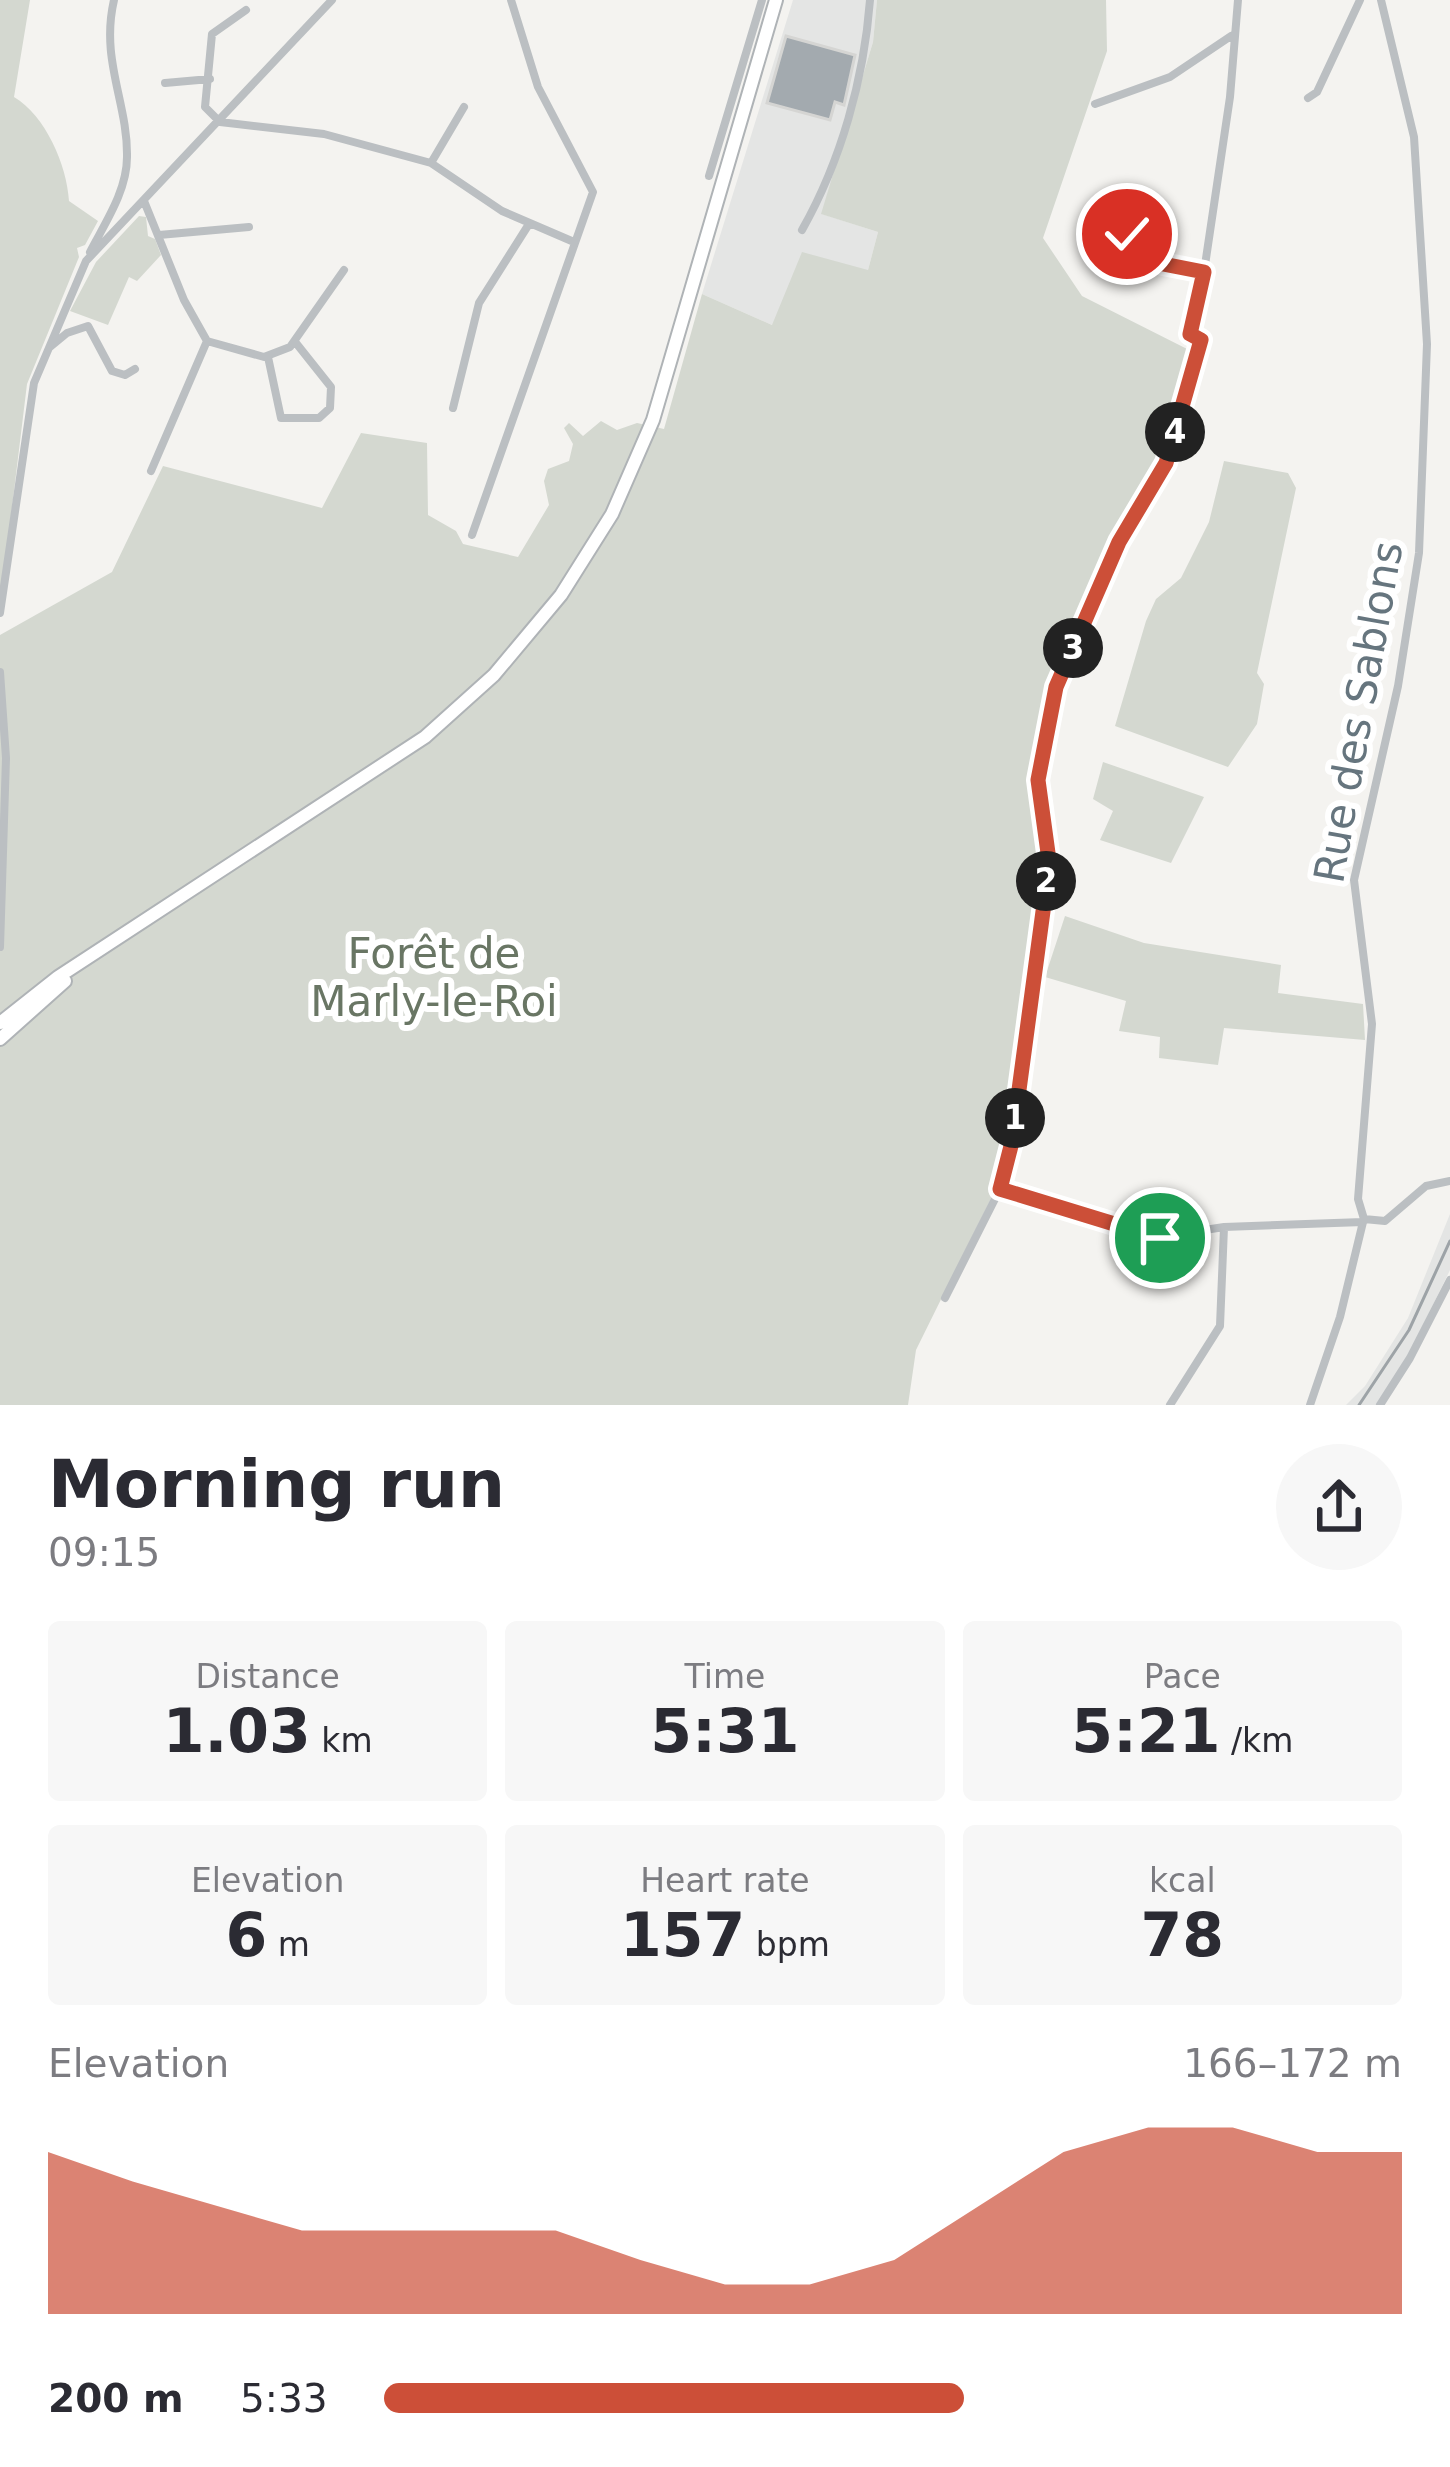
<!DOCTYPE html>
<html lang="en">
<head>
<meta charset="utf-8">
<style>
	:root { --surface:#fff; --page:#f7f7f7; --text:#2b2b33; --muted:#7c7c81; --accent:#cc4f38 }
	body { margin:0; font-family:"DejaVu Sans",sans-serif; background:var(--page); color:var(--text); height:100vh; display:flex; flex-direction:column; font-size:45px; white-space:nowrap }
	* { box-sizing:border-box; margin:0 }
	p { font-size:39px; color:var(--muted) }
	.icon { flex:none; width:66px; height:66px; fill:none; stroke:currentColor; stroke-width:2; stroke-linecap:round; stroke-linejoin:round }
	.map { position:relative; height:1405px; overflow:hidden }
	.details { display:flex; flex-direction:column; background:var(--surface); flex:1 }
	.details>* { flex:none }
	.pin { position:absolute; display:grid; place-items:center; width:102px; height:102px; color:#fff; margin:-51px; border:6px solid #fff; border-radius:50%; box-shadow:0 3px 12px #0007 }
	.km { position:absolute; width:60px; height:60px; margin:-30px; border-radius:50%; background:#222; color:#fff; font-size:33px; line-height:60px; text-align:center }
	.round { display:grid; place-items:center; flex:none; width:126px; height:126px; border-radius:63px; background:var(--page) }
	.overview { display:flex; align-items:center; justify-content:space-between; height:204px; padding:0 48px }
	h1 { font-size:66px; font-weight:800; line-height:90px }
	.figures { display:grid; grid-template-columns:repeat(3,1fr); gap:18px; height:204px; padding:12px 48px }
	.figures div { display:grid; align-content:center; border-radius:12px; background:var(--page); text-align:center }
	.figures b { font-size:60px; font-weight:800 }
	.figures small { font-size:33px; font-weight:400 }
	.figures p { font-size:33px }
	.chart { height:336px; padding:24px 48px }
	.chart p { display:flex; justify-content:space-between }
	.chart svg { width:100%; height:216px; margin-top:12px; fill:var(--accent); opacity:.7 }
	ul { padding:0 48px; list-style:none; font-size:39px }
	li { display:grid; grid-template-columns:192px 144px 1fr; align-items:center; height:90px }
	li i { height:30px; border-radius:15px; background:var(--accent) }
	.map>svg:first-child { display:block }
	.built { fill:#e4e5e4 }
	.green { fill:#d4d8d0 }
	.building { fill:#a3aaaf; stroke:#d5d5d3; stroke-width:3 }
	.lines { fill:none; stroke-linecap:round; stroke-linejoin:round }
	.primary-casing { stroke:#afb3b6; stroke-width:16 }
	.minor { stroke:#bbbfc2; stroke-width:8 }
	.primary { stroke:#fff; stroke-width:12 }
	.tram { stroke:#9da3a7; stroke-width:3 }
	.route-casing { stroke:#fff; stroke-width:24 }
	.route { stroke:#cc4f38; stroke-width:15 }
	.labels { text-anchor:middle; stroke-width:12; stroke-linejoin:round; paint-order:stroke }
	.street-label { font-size:42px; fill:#66757e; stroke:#fff }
	.park-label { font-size:42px; fill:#697664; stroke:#fff }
</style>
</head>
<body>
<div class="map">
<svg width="1450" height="1405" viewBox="0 0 1450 1405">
	<rect width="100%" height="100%" fill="#f4f3f0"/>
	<path class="built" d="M793,0H877L873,42L822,214L878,232L868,270L772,325L702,294Z
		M1450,1214V1270L1407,1358L1376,1405H1346L1365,1386L1408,1318Z"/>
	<path class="green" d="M0,0H30L14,97C45,115 67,165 69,201L98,221L85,245L77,248L79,257L27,384L0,606Z
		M877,0H1106L1107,51L1043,238L1082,296L1197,354L1161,467L1114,543L1051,686L1036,773L1045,853L1009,1141L996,1188L916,1350L908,1405H0V635L112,572L163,466L322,508L361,433L427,443L428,515L456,531L463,544L518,557L549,505L544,481L548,469L569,461L573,444L564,428L569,423L583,436L601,421L617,430L637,423L664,429L702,294L772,325L802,252L868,270L878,232L821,214L873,42Z
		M139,216L146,217L148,236L155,239L161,255L137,281L129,277L108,325L70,311L96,262Z
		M1224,461L1288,473L1296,488L1257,673L1264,684L1257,724L1228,767L1115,726L1146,621L1156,599L1181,578L1209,522Z
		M1103,762L1204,797L1171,863L1100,840L1113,811L1093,799Z
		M1065,916L1144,943L1281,965L1278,993L1363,1004L1365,1040L1224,1028L1218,1065L1159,1058L1160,1037L1119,1031L1126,1001L1045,977Z"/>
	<path class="building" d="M786,36L855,55L844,105L835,102L830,120L767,103Z"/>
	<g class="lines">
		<defs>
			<path id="primary" d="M0,1023L58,977L425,737L494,675L561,595L612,514L653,420L776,0
				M0,1039L65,981"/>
		</defs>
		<use href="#primary" class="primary-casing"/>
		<path class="minor" d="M246,10L212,34L205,107L220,122L324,134L431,163L502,211L574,242
			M165,83L210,79
			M1308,98L1317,92L1360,0
			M1095,104L1170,77L1231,36
			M431,163L464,107
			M709,176L762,0
			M144,201L184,300L207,341L151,471
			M802,230C841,161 864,79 870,0
			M159,235L249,227
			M90,252C105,223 127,191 127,157C128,103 100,60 114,0
			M1122,252L1105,237L1111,223L1127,234L1122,252L1132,258L1204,272
			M207,341L264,357L290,347L344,270
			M50,347L67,333L88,326L112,371L125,375L135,369
			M268,357L281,418H319L330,408L331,387L296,343
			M453,408L479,303L529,224
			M472,535L593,192L538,87L511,0
			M0,613L34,383L86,261L332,0
			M0,672L6,758L0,947
			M1000,1189L1160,1237L1224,1227L1363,1222
			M1364,1219L1358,1199L1372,1024L1354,880L1398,686L1419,553L1427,344L1414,137L1381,0
			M1364,1219L1385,1221L1426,1186L1450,1181
			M945,1298L1000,1189L1012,1142L1045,889L1048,853L1038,780L1056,687L1119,542L1166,463L1201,341L1190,335L1204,272L1230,97L1238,0
			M1170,1405L1220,1326L1224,1227
			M1310,1405L1340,1317L1363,1222
			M1380,1405L1410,1358L1450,1280"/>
		<use href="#primary" class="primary"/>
		<path class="tram" d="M1359,1405L1409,1330L1450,1241"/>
	</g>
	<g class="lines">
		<defs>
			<path id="route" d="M1127,234L1122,252L1132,258L1204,272L1190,334L1201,340L1166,463L1119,542L1056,687L1038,780L1048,853L1046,889L1012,1142L1000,1189L1160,1238"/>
		</defs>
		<use href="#route" class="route-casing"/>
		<use href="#route" class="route"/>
	</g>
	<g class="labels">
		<g class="street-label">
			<text transform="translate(1358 712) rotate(-80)" y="15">Rue des Sablons</text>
		</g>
		<g class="park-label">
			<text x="434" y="968">Forêt de<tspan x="434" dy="48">Marly-le-Roi</tspan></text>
		</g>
	</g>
</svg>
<div class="pin" style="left:1160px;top:1238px;background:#1e9e55"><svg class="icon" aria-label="arrive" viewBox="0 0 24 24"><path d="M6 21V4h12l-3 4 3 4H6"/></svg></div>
<div class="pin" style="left:1127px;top:234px;background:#d93025"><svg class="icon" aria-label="check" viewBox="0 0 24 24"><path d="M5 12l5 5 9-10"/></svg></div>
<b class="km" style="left:1015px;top:1118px">1</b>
<b class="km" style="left:1046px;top:881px">2</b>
<b class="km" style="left:1073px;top:648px">3</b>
<b class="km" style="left:1175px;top:432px">4</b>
</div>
<section class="details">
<div class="overview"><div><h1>Morning run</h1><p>09:15</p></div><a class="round"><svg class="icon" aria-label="share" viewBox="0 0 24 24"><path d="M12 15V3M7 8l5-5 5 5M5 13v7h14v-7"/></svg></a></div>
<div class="figures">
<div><p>Distance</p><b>1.03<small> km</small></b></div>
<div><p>Time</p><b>5:31</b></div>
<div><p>Pace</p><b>5:21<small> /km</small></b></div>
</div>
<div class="figures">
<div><p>Elevation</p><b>6<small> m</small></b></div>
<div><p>Heart rate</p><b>157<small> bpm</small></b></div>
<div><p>kcal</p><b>78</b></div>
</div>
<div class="chart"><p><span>Elevation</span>166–172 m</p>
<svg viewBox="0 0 160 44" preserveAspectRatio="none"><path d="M0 44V11L10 17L20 22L30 27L40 27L50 27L60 27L70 33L80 38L90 38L100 33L110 22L120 11L130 6L140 6L150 11L160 11V44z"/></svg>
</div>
<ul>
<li><b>200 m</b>5:33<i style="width:57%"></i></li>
</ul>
</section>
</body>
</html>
